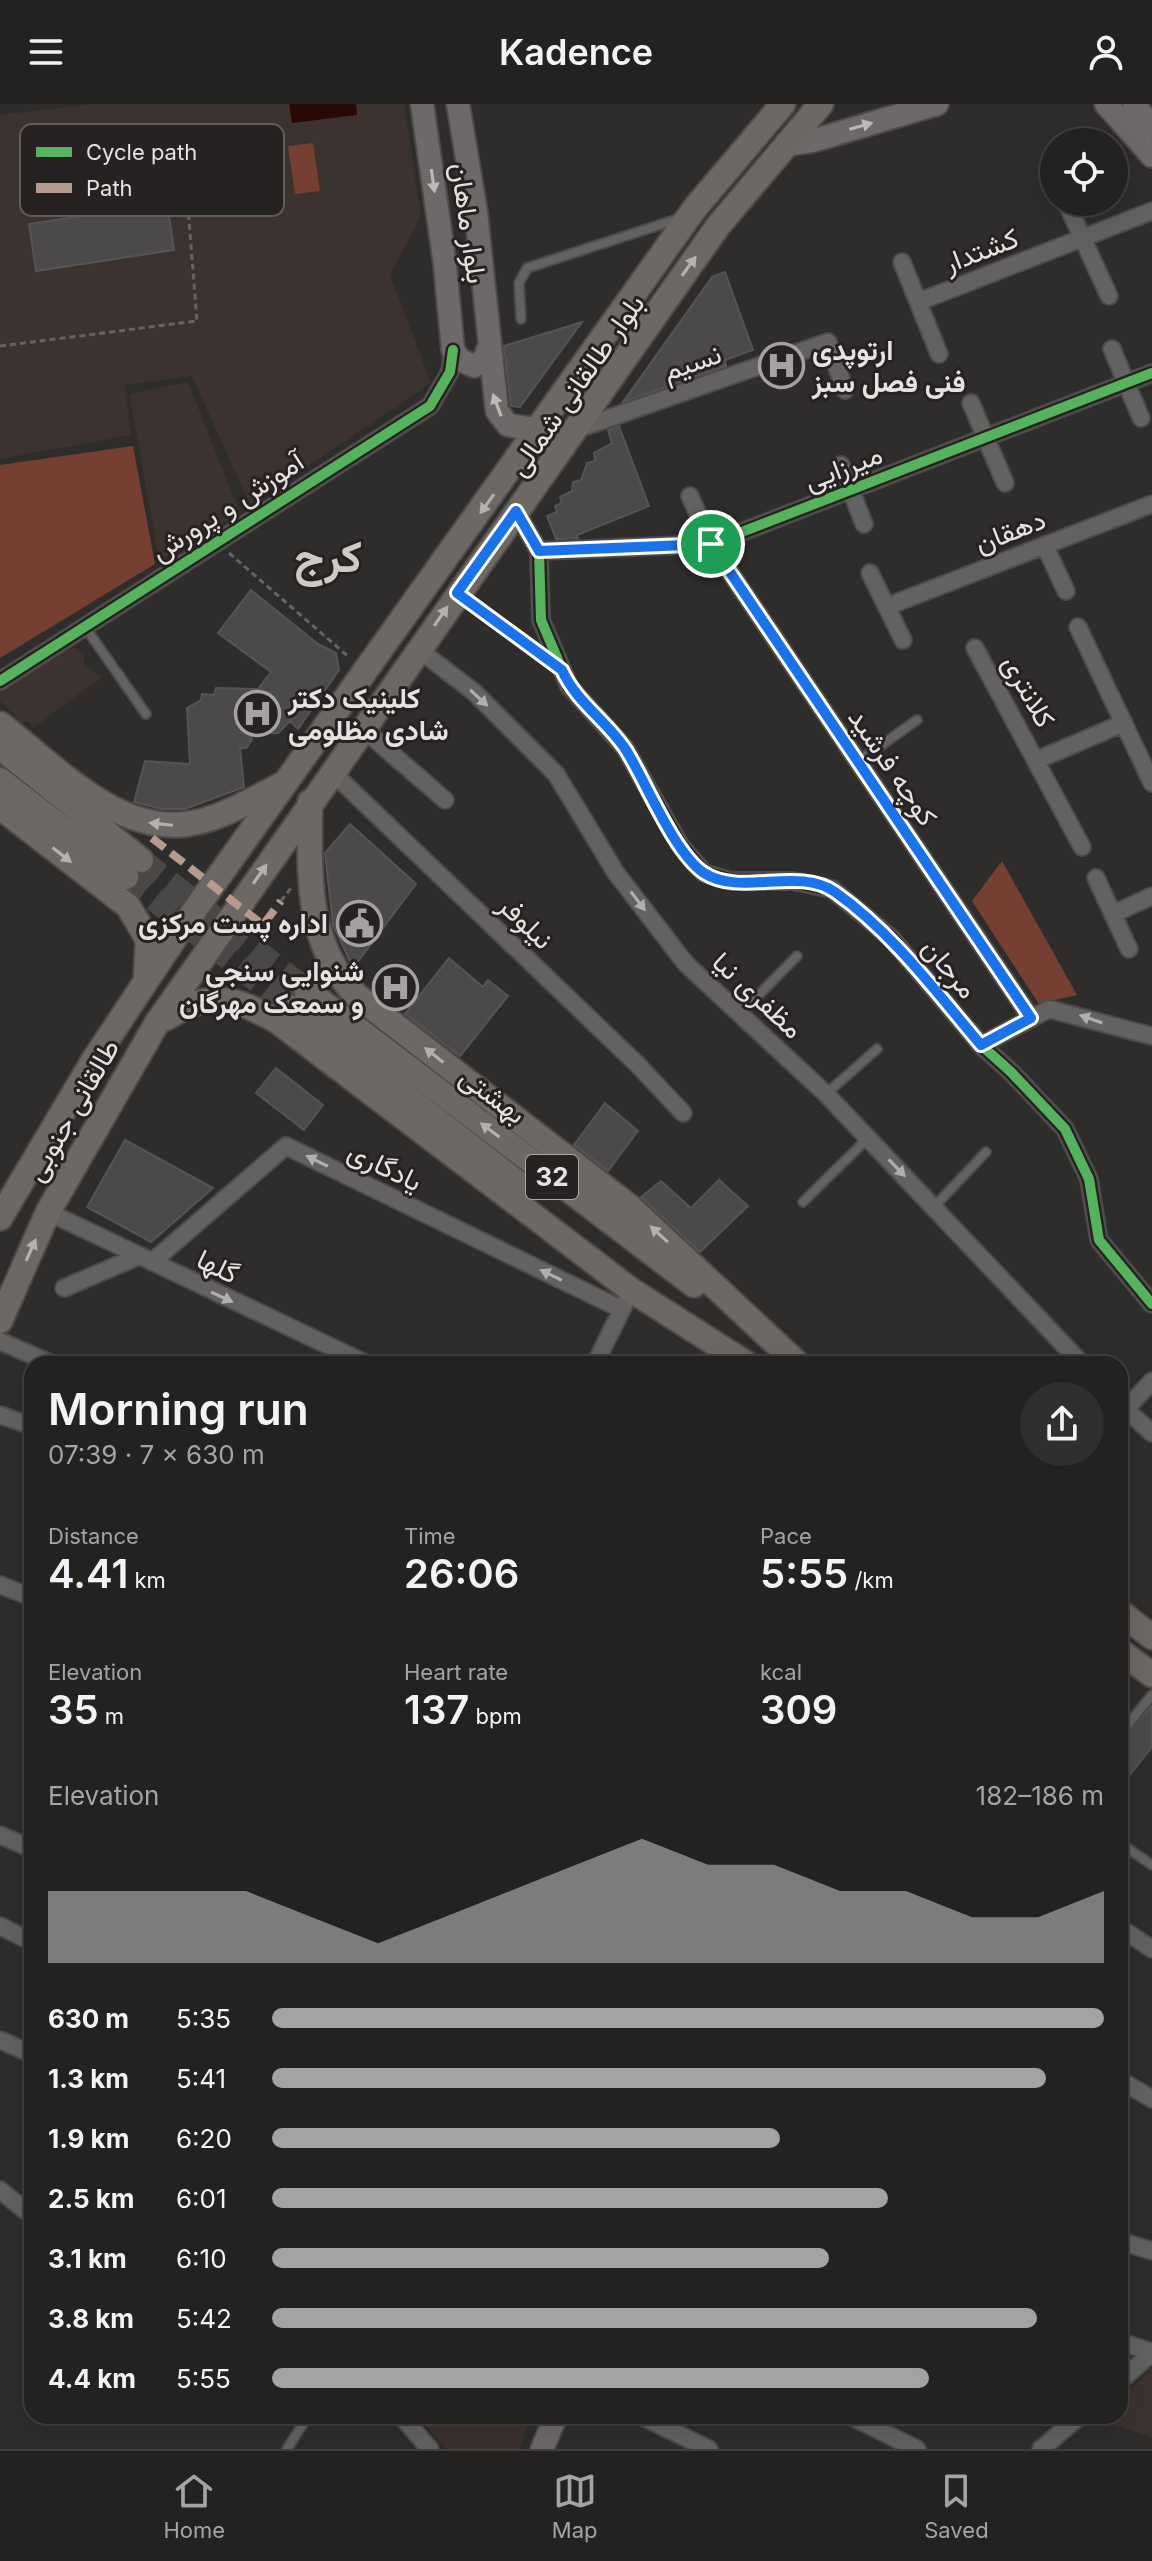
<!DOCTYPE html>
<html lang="en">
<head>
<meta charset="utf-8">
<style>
	:root { --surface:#232221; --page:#2f2f2e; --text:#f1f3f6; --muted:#a3a4a5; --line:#403f3f; --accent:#a5a3a2 }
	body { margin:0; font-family:Inter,Vazirmatn,sans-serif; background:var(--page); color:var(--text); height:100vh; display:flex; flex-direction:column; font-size:30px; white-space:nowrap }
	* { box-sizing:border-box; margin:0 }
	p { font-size:26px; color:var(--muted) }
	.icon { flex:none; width:44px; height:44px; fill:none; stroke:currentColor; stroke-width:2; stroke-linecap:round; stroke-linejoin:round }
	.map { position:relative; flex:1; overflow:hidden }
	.sheet { position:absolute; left:24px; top:1252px; width:1104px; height:1068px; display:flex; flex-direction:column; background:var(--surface); border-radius:24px; box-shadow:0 8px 32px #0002,0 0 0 2px var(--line) }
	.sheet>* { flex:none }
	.controls { position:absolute; left:1040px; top:24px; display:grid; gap:16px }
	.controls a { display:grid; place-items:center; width:88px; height:88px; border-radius:50%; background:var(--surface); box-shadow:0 8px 32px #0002,0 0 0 2px var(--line); font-size:40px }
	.pin { position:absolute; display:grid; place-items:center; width:68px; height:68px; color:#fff; margin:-34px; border:4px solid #fff; border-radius:50%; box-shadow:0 2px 8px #0007 }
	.round { display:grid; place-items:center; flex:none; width:84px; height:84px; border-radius:42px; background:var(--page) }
	.headline { display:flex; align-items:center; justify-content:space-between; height:136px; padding:0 24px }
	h1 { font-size:44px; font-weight:600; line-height:60px }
	.stats { display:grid; grid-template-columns:repeat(3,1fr); gap:12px; height:136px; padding:8px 24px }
	.stats div { display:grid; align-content:center }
	.stats b { font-size:40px; font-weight:600 }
	.stats small { font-size:22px; font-weight:400 }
	.stats p { font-size:22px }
	.chart { height:224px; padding:16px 24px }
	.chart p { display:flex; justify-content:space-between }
	.chart svg { width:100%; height:144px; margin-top:8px; fill:var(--accent); opacity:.7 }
	ul { padding:0 24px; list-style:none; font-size:26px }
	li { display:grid; grid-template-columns:128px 96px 1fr; align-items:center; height:60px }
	li i { height:20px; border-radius:10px; background:var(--accent) }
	header { display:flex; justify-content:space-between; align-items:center; height:104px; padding:0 24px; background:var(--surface); font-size:36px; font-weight:600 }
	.tab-bar { display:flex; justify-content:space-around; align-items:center; height:112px; border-top:2px solid var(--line); background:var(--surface); font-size:22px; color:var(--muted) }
	.tab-bar a { display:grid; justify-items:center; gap:4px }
	.tab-bar .active { color:var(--accent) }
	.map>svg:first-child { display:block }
	.built { fill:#3c322f }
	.green { fill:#754032 }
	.water { fill:#2a0804 }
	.building { fill:#4b4949; stroke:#565453; stroke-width:2 }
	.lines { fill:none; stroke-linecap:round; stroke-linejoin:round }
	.primary-tunnel { stroke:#4a4847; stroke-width:24; stroke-dasharray:24 12; stroke-linecap:butt }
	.lane-casing { stroke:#4c4b4a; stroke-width:12 }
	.street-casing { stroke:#4c4b4a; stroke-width:20 }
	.secondary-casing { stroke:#4c4b4a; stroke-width:26 }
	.primary-casing { stroke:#4c4b4a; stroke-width:28 }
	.path { stroke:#656463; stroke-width:3; stroke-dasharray:6 4; stroke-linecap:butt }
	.lane { stroke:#646261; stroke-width:8 }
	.street { stroke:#646261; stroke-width:16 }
	.secondary { stroke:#6e6968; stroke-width:22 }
	.primary { stroke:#6d6765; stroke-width:24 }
	.quiet { stroke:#b69a8f; stroke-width:8; stroke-dasharray:16 8; stroke-linecap:butt }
	.cycleway-casing { stroke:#262221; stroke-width:15 }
	.cycleway { stroke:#56b35d; stroke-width:10 }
	.oneway { fill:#bbb8b7 }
	.oneway2 { fill:#b5b1af }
	.oneway3 { fill:#b1afae }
	.route-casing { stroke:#fff; stroke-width:16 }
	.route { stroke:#1a73e8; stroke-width:10 }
	.labels { text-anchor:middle; stroke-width:6; stroke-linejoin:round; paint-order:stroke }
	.shield { fill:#262221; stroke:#aca8a7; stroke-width:2 }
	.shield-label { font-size:26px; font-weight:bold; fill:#e5e2e1 }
	.street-label { font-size:28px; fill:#e5e2e1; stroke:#262221 }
	.poi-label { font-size:28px; font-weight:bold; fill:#e5e2e1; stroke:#262221; text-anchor:start }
	.town-label { font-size:44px; font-weight:bold; fill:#cfcac8; stroke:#262221 }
	.key { fill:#262221; stroke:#5f5c5b; stroke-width:2 }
	.key-label { font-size:22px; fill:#e5e2e1 }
</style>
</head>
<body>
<header><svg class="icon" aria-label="menu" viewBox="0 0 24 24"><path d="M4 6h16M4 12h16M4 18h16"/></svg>Kadence<svg class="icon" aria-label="person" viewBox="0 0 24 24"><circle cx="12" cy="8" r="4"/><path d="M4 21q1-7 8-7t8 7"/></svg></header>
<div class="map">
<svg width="1152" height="2345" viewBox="0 0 1152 2345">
	<rect width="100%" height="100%" fill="#2f2d2c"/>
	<path class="built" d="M92,0H404L421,112L390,171L431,279L250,401L192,272L125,281L131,331L0,355V11Z
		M188,278L240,409L159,456L129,290Z
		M63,538L67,545L74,544L84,552V560L102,573L33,624L27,617L23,620L0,597V585Z
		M1152,2265V2333L1096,2315L1120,2312V2294Z
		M417,2312H531L519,2345H447Z"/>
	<path class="green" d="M313,39L320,87L295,90L288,42Z
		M133,342L155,460L0,554V361Z
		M1002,757L1077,891L1039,900L972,797Z"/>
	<path class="water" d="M289,0H356L357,11L292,19Z"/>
	<path class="building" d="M167,99L174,146L36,167L29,120Z
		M725,168L753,246L725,256L726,262L623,298L712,173Z
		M582,218L520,303L511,302L504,242Z
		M619,322L649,402L577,431L578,434L556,435L547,412L557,408L555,402L562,399L560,393L572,387L573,378L581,376L587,359L595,357L594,349L612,339L608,326Z
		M251,486L318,540L336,549L339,566L298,625L290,617L278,629L250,630L252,636L246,644H240L244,683L185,705H161L134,698L145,657L190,660L187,604L201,596L202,590L214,591L216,584L258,585L271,568L218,529Z
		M350,720L416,780L353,864L333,821L325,749Z
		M449,854L483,883L488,876L508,892L460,952L405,910Z
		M276,964L323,1001L304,1026L256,989Z
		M605,999L638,1027L608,1067L574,1041Z
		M125,1036L213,1084L151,1138L87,1103Z
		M719,1076L748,1102L700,1148L641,1093L661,1077L691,1104Z
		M1152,1602V1643L1120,1683V1637Z"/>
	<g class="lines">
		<path class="primary-tunnel" d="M141,756L306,886
			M126,773L292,904"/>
		<defs>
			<path id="lane" d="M521,215L519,179L527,164L681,114
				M85,523L146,610
				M859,657L917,616
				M741,909L797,852
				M826,990L877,945
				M803,1098L868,1034
				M934,1103L986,1048
				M1120,1630L1152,1591
				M1120,1739L1152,1761
				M287,2345L308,2312"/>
			<path id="street" d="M1066,98L1109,192
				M902,158L939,250
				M918,198L1152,107
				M1112,245L1141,314
				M971,299L1005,379
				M575,326L828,238L845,286
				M841,361L864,420
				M690,392L711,440L1031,914
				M516,407L539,447L541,516L569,582L625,644L680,741L704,769L731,777H793L832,785L891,834L981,941L1011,968L1065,1025L1089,1075L1099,1136L1152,1200
				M1045,442L1066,487
				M539,447L711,440L1152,269
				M870,469L903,536
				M888,502L1152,400
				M1078,523L1152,679
				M975,544L1082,743
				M418,545L474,588L556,670L616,769L686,860L826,990L1082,1260
				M0,577L430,302L450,268L453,246
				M362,624L445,696
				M1037,656L1124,619
				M332,668L638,961L683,1009
				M1096,774L1129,845
				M1113,810L1152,792
				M981,941L1049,905L1152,932
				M48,1108L367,1260
				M152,1158L286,1042L621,1205
				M64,1184L139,1152
				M0,1237L52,1260
				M595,1260L626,1197
				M1120,1300L1152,1329
				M1125,1306L1152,1277
				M0,1311L32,1322
				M0,1481L32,1493
				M0,1731L32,1745
				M0,1822L32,1838
				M1120,1824L1152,1845
				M0,1936L32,1950
				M1120,1976L1152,1995
				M0,2086L32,2112
				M1120,2137L1152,2147
				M1120,2238L1152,2248
				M1120,2277L1152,2249
				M401,2312L430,2345
				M641,2312L709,2345
				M850,2312L917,2345
				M1041,2345L1080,2312"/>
			<path id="secondary" d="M422,0L445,161L453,246L460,256L474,262L484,256L488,245
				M458,0L476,108L497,307L508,321L541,326
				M1106,0L1152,52
				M1134,0L1152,23
				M785,41L812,37L937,0
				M542,2345L556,2312"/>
			<path id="primary" d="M0,620C53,660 114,729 186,720C220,716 253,695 283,680
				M0,643L141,756
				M0,676L126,773
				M310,698C310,768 304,838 356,891L630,1103L798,1260
				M0,703L128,802L148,836L146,872
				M306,886L694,1181
				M292,904L518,1079
				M166,914C210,886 233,893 277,917L631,1186L747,1260
				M0,1114L95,954L172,838L695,104L783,0
				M0,1217L48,1108L157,919L718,122L821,0
				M1120,1508L1152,1533
				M1120,1547L1152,1571"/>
		</defs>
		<use href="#lane" class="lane-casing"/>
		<use href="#street" class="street-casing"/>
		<use href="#secondary" class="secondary-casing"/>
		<use href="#primary" class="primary-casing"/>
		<path class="path" d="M0,242L197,217L187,91
			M229,449L350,554
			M476,503L535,546
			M281,797L291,784
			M25,1723L32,1708"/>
		<use href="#lane" class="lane"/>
		<use href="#street" class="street"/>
		<use href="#secondary" class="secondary"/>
		<use href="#primary" class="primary"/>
		<path class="quiet" d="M152,734L263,821L281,797"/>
		<defs>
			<path id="cycleway" d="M516,407L539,447L541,516L569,582L625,644L680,741L704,769L731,777H793L832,785L891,834L981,941L1011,968L1065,1025L1089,1075L1099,1136L1152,1200
				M539,447L711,440L1152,269
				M0,577L430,302L450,268L453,246"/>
		</defs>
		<use href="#cycleway" class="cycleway-casing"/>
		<use href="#cycleway" class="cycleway"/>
	</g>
	<defs><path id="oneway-solid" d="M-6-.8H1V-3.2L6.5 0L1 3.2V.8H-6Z" transform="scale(2)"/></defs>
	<g class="oneway">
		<use href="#oneway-solid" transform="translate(861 22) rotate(-16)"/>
		<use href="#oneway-solid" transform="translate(433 77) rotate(82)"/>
		<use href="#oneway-solid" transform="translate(497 301) rotate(-110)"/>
	</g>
	<g class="oneway2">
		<use href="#oneway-solid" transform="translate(689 162) rotate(-54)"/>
		<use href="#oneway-solid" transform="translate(487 400) rotate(126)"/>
		<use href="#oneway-solid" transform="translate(441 512) rotate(-55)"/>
		<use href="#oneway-solid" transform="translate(161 720) rotate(-174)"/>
		<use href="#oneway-solid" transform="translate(62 751) rotate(38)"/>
		<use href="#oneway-solid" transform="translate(260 770) rotate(-55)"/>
		<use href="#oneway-solid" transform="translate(434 951) rotate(-142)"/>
		<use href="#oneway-solid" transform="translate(490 1026) rotate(-143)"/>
		<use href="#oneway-solid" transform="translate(659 1130) rotate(-137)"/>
		<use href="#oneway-solid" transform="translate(31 1146) rotate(-66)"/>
	</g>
	<g class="oneway3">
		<use href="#oneway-solid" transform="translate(479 594) rotate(43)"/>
		<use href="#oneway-solid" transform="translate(638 797) rotate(53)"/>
		<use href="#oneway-solid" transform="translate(1091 915) rotate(-161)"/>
		<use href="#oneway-solid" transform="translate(317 1057) rotate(-154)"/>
		<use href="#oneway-solid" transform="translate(897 1064) rotate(46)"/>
		<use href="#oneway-solid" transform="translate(551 1171) rotate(-154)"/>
		<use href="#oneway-solid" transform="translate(222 1193) rotate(25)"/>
	</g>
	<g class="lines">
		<defs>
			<path id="route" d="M516,407L539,447L711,440L1031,914L981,941C936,888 893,829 835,788C798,762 741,793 704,769C674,749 646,678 626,646C607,617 576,598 562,566L457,489Z"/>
		</defs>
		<use href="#route" class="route-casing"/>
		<use href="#route" class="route"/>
	</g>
	<defs>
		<symbol id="hospital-ring" viewBox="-11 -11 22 22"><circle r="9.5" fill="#262221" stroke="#a5a3a2" stroke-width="1.5"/><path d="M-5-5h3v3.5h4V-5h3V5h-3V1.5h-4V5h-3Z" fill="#a5a3a2"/></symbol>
		<symbol id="civic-ring" viewBox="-11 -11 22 22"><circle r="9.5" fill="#262221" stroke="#a5a3a2" stroke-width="1.5"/><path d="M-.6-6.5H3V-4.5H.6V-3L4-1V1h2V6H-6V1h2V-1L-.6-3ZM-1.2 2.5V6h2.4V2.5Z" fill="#a5a3a2"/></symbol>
	</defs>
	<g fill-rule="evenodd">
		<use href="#hospital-ring" x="756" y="236" width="51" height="51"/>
		<use href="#hospital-ring" x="232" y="584" width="51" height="51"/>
		<use href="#civic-ring" x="334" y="794" width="51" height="51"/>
		<use href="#hospital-ring" x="370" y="858" width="51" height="51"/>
	</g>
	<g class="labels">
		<rect class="shield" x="526" y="1051" width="52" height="44" rx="6"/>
		<g class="shield-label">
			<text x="552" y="1082">32</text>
		</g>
		<g class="street-label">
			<text transform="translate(469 119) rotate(82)" y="10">بلوار ماهان</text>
			<text transform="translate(981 146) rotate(-21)" y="10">کشتدار</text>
			<text transform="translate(692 258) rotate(-19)" y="10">نسیم</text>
			<text transform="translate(576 281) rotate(-55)" y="10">بلوار طالقانی شمالی</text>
			<text transform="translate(843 363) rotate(-21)" y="10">میرزایی</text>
			<text transform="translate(227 402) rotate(-33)" y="10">آموزش و پرورش</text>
			<text transform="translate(1010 427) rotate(-21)" y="10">دهقان</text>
			<text transform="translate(1029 587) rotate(61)" y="10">کلانتری</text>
			<text transform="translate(893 663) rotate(56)" y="10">كوچه فرشيد</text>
			<text transform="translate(526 818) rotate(44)" y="10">نیلوفر</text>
			<text transform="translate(950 864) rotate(50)" y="10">مرجان</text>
			<text transform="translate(758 891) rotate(43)" y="10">مظفری نیا</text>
			<text transform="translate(493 991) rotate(37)" y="10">بهشتى</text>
			<text transform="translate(72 1006) rotate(-60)" y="10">طالقانی جنوبی</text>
			<text transform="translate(385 1062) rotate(26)" y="10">یادگاری</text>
			<text transform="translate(218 1162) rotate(26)" y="10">گلها</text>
		</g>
		<g class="poi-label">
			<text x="812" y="256">ارتوپدی<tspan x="812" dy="32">فنی فصل سبز</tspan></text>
			<text x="288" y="604">کلینیک دکتر<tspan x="288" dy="32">شادی مظلومی</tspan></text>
			<text x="328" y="829" text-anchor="end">اداره پست مرکزی</text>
			<text x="364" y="877" text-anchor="end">شنوایی سنجی<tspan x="364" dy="32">و سمعک مهرگان</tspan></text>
		</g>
		<g class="town-label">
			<text x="328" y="468">کرج</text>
		</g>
	</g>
	<rect x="20" y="20" width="264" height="92" rx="12" class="key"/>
	<rect x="36" y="43" width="36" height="10" fill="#56b35d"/>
	<rect x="36" y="79" width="36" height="10" fill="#b69a8f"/>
	<g class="key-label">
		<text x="86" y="56">Cycle path</text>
		<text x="86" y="92">Path</text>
	</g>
</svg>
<div class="controls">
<a><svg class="icon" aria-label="locate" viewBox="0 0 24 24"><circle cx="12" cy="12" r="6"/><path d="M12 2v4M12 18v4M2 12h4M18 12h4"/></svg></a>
</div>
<div class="pin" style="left:711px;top:440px;background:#1e9e55"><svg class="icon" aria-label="arrive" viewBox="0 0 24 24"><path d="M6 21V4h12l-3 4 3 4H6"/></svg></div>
<section class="sheet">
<div class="headline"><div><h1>Morning run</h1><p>07:39 · 7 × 630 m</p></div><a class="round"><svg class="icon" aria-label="share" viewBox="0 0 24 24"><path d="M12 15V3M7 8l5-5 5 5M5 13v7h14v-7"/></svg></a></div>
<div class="stats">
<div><p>Distance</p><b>4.41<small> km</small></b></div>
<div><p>Time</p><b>26:06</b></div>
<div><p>Pace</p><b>5:55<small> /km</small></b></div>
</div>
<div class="stats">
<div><p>Elevation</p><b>35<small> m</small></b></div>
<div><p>Heart rate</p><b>137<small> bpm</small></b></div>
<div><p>kcal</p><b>309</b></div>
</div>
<div class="chart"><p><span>Elevation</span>182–186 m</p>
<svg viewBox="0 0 160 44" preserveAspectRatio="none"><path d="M0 44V22L10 22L20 22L30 22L40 30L50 38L60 30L70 22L80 14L90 6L100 14L110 14L120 22L130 22L140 30L150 30L160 22V44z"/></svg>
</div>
<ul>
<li><b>630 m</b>5:35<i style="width:100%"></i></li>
<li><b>1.3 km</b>5:41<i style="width:93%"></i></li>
<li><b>1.9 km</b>6:20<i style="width:61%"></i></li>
<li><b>2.5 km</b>6:01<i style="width:74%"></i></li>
<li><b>3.1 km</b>6:10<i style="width:67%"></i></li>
<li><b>3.8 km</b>5:42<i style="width:92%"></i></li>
<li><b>4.4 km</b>5:55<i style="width:79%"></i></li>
</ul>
</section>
</div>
<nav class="tab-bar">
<a class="active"><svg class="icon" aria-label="home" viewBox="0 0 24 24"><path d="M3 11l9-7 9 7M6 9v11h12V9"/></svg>Home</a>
<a><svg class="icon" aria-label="map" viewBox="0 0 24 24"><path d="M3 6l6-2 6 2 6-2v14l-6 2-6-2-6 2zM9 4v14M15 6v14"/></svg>Map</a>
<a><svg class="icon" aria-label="saved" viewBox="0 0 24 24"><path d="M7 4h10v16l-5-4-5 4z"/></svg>Saved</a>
</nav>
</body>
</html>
